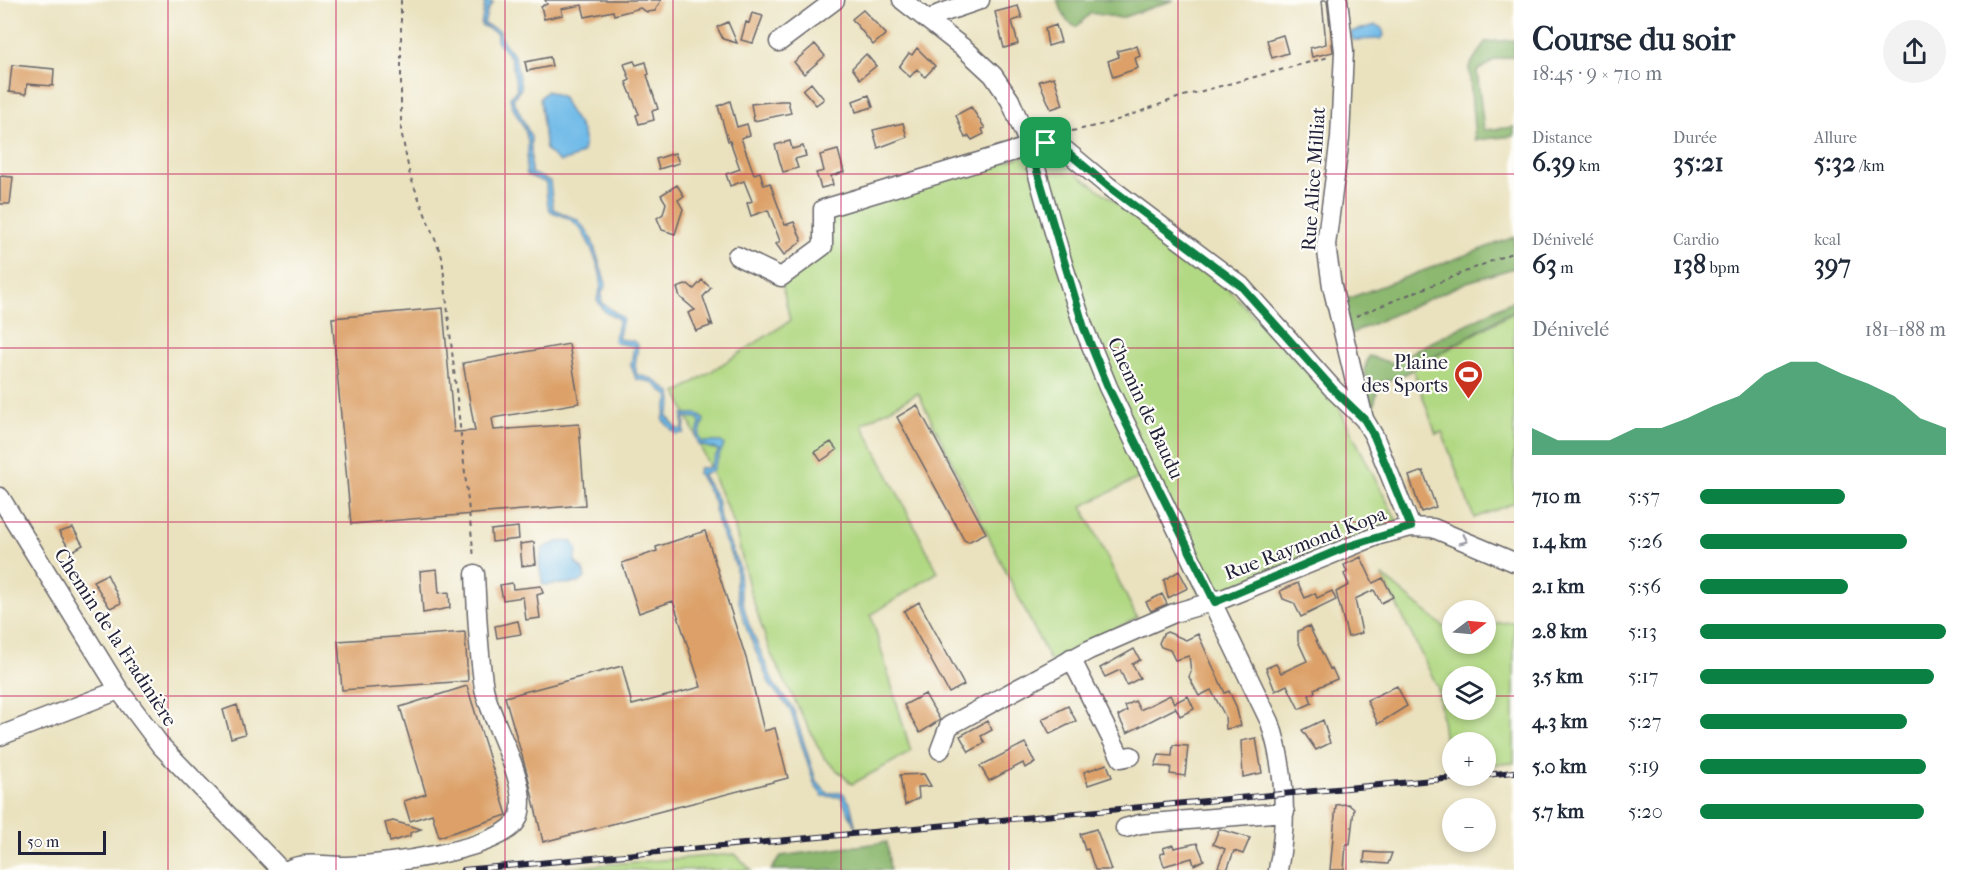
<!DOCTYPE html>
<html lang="fr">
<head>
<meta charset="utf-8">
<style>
	:root { --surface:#fff; --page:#f2f2f3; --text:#1f2937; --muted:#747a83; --accent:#0b8043 }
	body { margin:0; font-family:"IM FELL French Canon",serif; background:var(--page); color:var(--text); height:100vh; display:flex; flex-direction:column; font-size:22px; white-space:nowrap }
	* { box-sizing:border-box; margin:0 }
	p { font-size:20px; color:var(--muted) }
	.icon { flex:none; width:33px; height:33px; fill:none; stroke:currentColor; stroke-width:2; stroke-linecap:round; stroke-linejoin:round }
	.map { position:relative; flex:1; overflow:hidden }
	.details { display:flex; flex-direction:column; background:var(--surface); width:450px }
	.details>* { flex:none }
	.needle { width:39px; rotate:74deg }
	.tools { position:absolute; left:1442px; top:600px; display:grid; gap:12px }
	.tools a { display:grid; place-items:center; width:54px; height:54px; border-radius:50%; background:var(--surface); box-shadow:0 3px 9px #0003; font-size:30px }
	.scale { position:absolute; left:18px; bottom:15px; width:88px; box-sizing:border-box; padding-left:6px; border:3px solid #22223b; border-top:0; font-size:16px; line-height:21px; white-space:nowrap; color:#22223b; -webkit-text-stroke:4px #fdfcf7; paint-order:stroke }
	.pin { position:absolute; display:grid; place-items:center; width:51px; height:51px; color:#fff; margin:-26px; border-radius:12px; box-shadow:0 3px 9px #0006 }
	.round { display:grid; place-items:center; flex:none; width:63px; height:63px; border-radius:32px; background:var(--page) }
	.summary { display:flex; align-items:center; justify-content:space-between; height:102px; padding:0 18px }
	h1 { font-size:33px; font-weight:700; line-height:45px }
	.stats { display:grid; grid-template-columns:repeat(3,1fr); gap:9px; height:102px; padding:6px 18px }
	.stats div { display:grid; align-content:center }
	.stats b { font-size:26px; font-weight:700 }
	.stats small { font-size:16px; font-weight:400 }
	.stats p { font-size:16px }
	.chart { height:168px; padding:12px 18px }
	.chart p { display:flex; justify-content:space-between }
	.chart svg { width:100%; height:108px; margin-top:6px; fill:var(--accent); opacity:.7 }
	ul { padding:0 18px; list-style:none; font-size:20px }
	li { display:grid; grid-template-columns:96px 72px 1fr; align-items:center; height:45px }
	li i { height:15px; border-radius:8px; background:var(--accent) }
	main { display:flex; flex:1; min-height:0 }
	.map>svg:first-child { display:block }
	.green { fill:#b1d882; stroke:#6a7d5e; stroke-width:1.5; fill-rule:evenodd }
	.forest { fill:#8cb870; stroke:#576d56; stroke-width:1.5 }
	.water { fill:#6ebae8; stroke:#486e92; stroke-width:1.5 }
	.building { fill:#dca067 }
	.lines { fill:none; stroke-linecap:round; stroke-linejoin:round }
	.minor-casing { stroke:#686569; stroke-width:21 }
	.path { stroke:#686569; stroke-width:2; stroke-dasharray:4.5 4.5; stroke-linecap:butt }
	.minor { stroke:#fff; stroke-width:18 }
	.rail-casing { stroke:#22223b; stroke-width:6 }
	.rail { stroke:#fdfcf7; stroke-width:4; stroke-dasharray:11; stroke-linecap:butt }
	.oneway { stroke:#9c9ca7 }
	.route-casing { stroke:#fff; stroke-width:12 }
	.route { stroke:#0b8043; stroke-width:8 }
	.grid { fill:none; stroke:#c2185b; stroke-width:1.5; stroke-opacity:0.55 }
	.labels { text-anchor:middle; stroke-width:4.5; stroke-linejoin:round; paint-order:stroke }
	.street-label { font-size:20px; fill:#22223b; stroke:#fdfcf7 }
	.poi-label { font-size:20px; fill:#22223b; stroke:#fdfcf7; text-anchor:end }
</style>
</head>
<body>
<main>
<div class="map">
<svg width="1514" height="870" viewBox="0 0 1514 870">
	<rect width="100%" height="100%" fill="#fdfcf7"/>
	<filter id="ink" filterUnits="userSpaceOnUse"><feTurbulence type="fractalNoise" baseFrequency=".0167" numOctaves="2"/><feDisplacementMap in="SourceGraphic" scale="12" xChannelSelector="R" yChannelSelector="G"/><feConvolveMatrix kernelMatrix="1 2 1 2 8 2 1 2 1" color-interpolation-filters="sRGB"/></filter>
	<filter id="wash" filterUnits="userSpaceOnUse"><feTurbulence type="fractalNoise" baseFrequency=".008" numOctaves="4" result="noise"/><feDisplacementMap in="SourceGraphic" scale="24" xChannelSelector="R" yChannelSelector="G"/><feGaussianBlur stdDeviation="1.35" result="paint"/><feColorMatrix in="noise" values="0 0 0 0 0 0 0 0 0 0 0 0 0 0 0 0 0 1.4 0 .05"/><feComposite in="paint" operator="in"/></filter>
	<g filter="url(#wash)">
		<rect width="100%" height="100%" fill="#eae2bf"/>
		<path class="green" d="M1045,150L1214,274L1337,404L1399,525L1222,593H1199L1141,477L1082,506L1137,618L1050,661L918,393L862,424L938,572L871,615L911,752L852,784L824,758L770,652L750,591L734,524L677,393L790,321L782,283L830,248V214Z
			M1514,312V503L1474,518L1442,432L1436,434L1413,369Z
			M1382,575L1444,627L1452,626V644H1485V624L1514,622V763L1485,765V742H1452V768L1445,743L1438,688ZM1452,676H1485V710H1452Z
			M735,854L751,870H540Z"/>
		<path class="forest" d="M1057,0H1174L1121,18L1091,13L1076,27L1067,21Z
			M1514,40V56L1494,60L1477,71L1484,130L1514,127V136L1475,140L1469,67L1485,42Z
			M1514,237V268L1467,282L1350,334L1344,300Z
			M1514,300V312L1505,315L1403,375L1379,384L1372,412L1364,370L1369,356L1391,363Z
			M887,842L890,870H771L781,856Z"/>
		<path class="water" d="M481,0L493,3L488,9L484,24L500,31L501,39L515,57L521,88L513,99L531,137V173L550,181L553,209L578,220L591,237L606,284L601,295L602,303L623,318L618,339L633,341L638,345L635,365L637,375L653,379L671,393L672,403L667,416L678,430L683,429V414H698L704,420L699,436L702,442H721L724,445L712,471L702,474L717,499L720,520L739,567L740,592L748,622L774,684L793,708L816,781L827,793H843L850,803L856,829L841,797L823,796L815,786L790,709L770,685L744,622L736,589V567L717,522L714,501L698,473L699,468H709L719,450L699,445L696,436L700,424L698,418L685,417L684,433L676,434L663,420L669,397L652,382L636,379L631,365L634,346L616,343L614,340L619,319L605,312L597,300C598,294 602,288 601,282C601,268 586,232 575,223C552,205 547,225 546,183L527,175C524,162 531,149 527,137C524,122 512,112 510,98L517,89L511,58L497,41V33L481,25L485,4Z
			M1376,25L1382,28L1384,35L1381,39L1353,40L1350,32Z
			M547,91L563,97C570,121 589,125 583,152L573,158L560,162L546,150L540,98Z
			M572,541L577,549L575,562L583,570L585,578L579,583L543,585L539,564L543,548L558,542Z"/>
		<g id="blocks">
			<path class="building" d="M545,0H661L655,11L647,12L640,8L614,15L613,11L585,17L582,5L561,9L563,15L544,19L541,6L547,4Z
				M1322,0H1327L1333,52L1312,57L1310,48L1326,44Z
				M1018,6L1022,18L1012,21L1018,44L1004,48L995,12Z
				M863,10L886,34L873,45L852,19Z
				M752,13L763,16L753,43L741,40L746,22L749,23Z
				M728,22L737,43L723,39L717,27Z
				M1056,25L1061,42L1048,46L1045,29Z
				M1283,35L1288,53L1272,58L1267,40Z
				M815,44L825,56L804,74L794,62Z
				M1137,46L1140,56L1135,58L1138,68L1113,77L1108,61L1119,57L1117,51Z
				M917,48L935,66L925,77L917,69L910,77L899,67L909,53L912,55Z
				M866,54L876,66L860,79L852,68Z
				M550,57L552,66L527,71L525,62Z
				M634,61L636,65L646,62L649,74L647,75L658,109L652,111L654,120L639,124L636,115L639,114L626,82L630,80L624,64Z
				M12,65L54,69L53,86L27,84L26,94L9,92Z
				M1054,77L1063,105L1051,109L1039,81Z
				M811,83L824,99L816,105L803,90Z
				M869,95L873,107L856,112L853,101Z
				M730,101L737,127L747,124L750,135L741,138L754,174L760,172L764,185L770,183L785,225L794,222L802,241L784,255L776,244L780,241L768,210L751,216L747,203L752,201L744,181L730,186L726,174L740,169L730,141H728L718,106Z
				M781,101H788L791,113L754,121L751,104Z
				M971,107L985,128L982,129L984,134L972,140L969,136L965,138L956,115Z
				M903,123L907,137L878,148L873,130Z
				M790,141L792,149L803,146L806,156L795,159L798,168L783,172L775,145Z
				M838,150L844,172L831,176L833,185L821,188L816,173L824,171L820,155Z
				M675,153L679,163L659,169L656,159Z
				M0,176L13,177L10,204H0Z
				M677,185L684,196L678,200L683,209L675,234L662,230L657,218L663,214L666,203L661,195Z
				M702,280L711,288L703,297L713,326L709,322L710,326L696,331L688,313L695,310L680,297L677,288L688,284L694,289Z
				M443,308L454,432L475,431L463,363L569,344L579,403L492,418L494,430L579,424L585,505L351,524L332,318Z
				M917,405L986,533L968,542L964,540L897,417Z
				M831,442L837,450L821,461L815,452Z
				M1423,471L1436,507L1421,512L1409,476Z
				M518,527L519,539L492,542L491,530Z
				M73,528L83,545L71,552L59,532Z
				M705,531L747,661L764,731L775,728L788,778L543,842L527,773L505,697L622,666L632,705L701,687L673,601L639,613L622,563L657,551L656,547Z
				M534,542L536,564L522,566L520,544Z
				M1361,557L1373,583L1383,578L1393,597L1381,603L1374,590L1355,599L1362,633L1348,637L1336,592L1349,585L1344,574L1347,572L1344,565Z
				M437,569L439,593L449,592L450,608L423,613L420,571Z
				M1179,571L1188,588L1168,598L1164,580Z
				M107,574L121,603L110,608L93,581Z
				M512,583L513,589L541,586L543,593L537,595L540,618L526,620L523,597L503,600L500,585Z
				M1298,583L1305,598L1315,593L1317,598L1332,591L1336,600L1301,617L1294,603L1283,599L1280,591Z
				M1162,594L1167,604L1151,611L1146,602Z
				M919,602L964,685L949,693L904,611Z
				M518,621L521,634L497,638L495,626Z
				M1309,626L1330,669L1332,668L1337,679L1314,689L1315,692L1309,695L1312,703L1299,709L1287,685L1275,691L1266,668L1276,664L1281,673L1307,661L1298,641V631Z
				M465,632L468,681L342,690L338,641Z
				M1167,632L1186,640L1198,634L1225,693L1229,691L1236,706L1241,726L1226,729L1225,716L1211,690L1199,696L1189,677L1191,672L1189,656L1175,660L1170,650L1161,647L1159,643L1163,634Z
				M1134,649L1140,660L1132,664L1140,678L1127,685L1120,670L1105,677L1100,668Z
				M467,686L507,815L439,837L432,814L410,821L404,801L426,794L400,707Z
				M1397,686L1407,706L1378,724L1367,700Z
				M925,694L940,720L920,733L904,705Z
				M1170,695L1174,703L1188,696L1194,709L1180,716L1175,706L1176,708L1127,733L1118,716L1127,711L1125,706L1135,701L1140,710Z
				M237,705L245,734L231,738L223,710Z
				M1068,706L1076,721L1050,734L1042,719Z
				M1323,720L1330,743L1316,750L1302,730Z
				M987,721L992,730L981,736L985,743L969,752L960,736Z
				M1256,738L1262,773L1243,777L1241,741Z
				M1025,743L1035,763L1025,768L1023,763L989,781L980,766Z
				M1173,745L1188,746L1185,776L1170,774L1171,767L1155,766L1159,755L1172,756Z
				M1107,764L1112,777L1088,785L1084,772Z
				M924,774L931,786L918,787L919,798L905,805L900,775Z
				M1348,804L1354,809L1350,844H1346L1344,870H1330L1336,805Z
				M393,821L421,829L410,833V836L390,842L385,823Z
				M1096,829L1099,836L1111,870H1095L1088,849L1085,850L1080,834Z
				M1219,829L1250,838L1243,854L1234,851L1227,870L1218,867L1225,849L1213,844Z
				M1197,843L1204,860L1194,865L1192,858L1164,866L1160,854L1165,852L1163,848L1173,845L1174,848Z
				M1365,852L1380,853H1392L1388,864L1374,863L1364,862Z"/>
		</g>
	</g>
	<g filter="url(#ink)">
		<use href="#blocks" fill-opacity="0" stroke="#686569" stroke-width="1.5"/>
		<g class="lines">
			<defs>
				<path id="minor" d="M902,0L966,50L993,75L1010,100L1030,147L1063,264L1084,328L1108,387L1270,722C1286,772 1288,819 1278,870
					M1338,0L1344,51L1340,138L1326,245L1332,286L1364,419L1374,436L1411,527
					M931,21L939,14L980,0
					M779,42L835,0
					M737,256L781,277L823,246V209L1041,143L1052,144L1065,150L1108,186L1241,286L1334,390L1364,419
					M0,497L119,690L161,746L281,870
					M1071,658L1121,758L1131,756
					M0,736L119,690
					M940,750L949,726L1089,650L1174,613L1225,598L1379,535L1411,527L1433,528L1514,562
					M1125,828L1140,824L1285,812
					M288,870C305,860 328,867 347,866C382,865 496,851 516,822C536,792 490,721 484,688C478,650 477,612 475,574"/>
			</defs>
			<use href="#minor" class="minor-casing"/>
			<path class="path" d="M401,0V130L410,176L442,257L474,558
				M1063,133L1109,123L1180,97L1329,57
				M1356,316L1514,252"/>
			<use href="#minor" class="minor"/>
			<defs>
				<path id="rail" d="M1485,775L1514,772
					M463,870L1476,776"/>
			</defs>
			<use href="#rail" class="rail-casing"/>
			<use href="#rail" class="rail"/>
		</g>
		<defs><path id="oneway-chevron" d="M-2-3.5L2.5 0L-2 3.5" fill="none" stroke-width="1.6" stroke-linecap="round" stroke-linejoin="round" transform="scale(1.5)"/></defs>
		<use class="oneway" href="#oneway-chevron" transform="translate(1464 540) rotate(24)"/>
	</g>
	<g class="lines" filter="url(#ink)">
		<defs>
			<path id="route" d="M1041,143L1052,144L1065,150L1108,186L1241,286L1334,390L1364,419L1374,436L1411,527L1346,547L1215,602L1108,387L1084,328L1030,147Z"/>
		</defs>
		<use href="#route" class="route-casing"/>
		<use href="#route" class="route"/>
	</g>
	<path class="grid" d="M168,0V870M336,0V870M505,0V870M673,0V870M841,0V870M1009,0V870M1178,0V870M1346,0V870M0,174H1514M0,348H1514M0,522H1514M0,696H1452M1485,696H1514"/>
	<defs>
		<symbol id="stadium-pin" viewBox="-11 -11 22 30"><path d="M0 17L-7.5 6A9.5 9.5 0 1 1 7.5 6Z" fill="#c8321e" stroke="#fdfcf7"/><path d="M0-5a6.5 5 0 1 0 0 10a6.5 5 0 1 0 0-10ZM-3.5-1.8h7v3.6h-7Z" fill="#fff"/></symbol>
	</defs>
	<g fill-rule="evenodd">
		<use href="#stadium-pin" x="1452" y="358" width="33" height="45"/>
	</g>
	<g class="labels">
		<g class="street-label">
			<text transform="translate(1313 179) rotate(-86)" y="7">Rue Alice Milliat</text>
			<text transform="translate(1146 408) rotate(65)" y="7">Chemin de Baudu</text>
			<text transform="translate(1305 543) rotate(-21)" y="7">Rue Raymond Kopa</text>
			<text transform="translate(116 637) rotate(57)" y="7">Chemin de la Fradinière</text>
		</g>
		<g class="poi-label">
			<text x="1448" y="369">Plaine<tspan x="1448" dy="23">des Sports</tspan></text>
		</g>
	</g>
</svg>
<div class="tools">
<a><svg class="needle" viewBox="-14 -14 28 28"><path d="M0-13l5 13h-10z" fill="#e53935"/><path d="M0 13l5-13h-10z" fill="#747a83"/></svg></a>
<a><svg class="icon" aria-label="layers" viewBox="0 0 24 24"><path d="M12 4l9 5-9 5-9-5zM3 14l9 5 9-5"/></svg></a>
<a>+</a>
<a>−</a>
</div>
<div class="scale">50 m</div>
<div class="pin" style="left:1046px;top:143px;background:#1e9e55"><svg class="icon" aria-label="arrive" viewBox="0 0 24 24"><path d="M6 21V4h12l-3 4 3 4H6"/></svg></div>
</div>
<section class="details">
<div class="summary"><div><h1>Course du soir</h1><p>18:45 · 9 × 710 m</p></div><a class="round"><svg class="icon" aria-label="share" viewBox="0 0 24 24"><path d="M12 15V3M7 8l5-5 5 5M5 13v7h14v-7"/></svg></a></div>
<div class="stats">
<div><p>Distance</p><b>6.39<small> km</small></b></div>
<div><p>Durée</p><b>35:21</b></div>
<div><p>Allure</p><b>5:32<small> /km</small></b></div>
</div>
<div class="stats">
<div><p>Dénivelé</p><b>63<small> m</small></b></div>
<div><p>Cardio</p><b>138<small> bpm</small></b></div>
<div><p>kcal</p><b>397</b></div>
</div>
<div class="chart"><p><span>Dénivelé</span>181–188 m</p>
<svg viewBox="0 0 160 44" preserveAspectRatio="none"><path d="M0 44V33L10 38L20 38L30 38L40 33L50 33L60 29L70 24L80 20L90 11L100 6L110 6L120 11L130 15L140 20L150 29L160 33V44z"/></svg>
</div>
<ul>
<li><b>710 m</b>5:57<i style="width:59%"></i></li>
<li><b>1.4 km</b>5:26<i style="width:84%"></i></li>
<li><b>2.1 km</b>5:56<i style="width:60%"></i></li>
<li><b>2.8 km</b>5:13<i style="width:100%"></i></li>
<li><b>3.5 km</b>5:17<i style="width:95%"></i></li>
<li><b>4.3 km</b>5:27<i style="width:84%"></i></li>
<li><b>5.0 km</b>5:19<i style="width:92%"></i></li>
<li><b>5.7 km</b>5:20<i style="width:91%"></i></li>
</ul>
</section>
</main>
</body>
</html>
